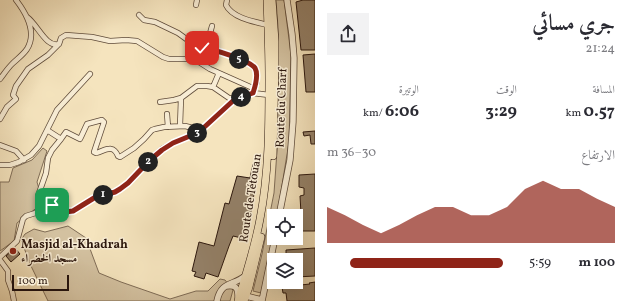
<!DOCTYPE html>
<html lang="ar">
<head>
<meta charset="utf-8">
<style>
	:root { --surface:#fff; --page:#f2f2f3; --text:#2b2b33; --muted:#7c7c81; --accent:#8f2418 }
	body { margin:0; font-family:Vollkorn,Amiri,serif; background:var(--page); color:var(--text); direction:rtl; height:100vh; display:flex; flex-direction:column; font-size:15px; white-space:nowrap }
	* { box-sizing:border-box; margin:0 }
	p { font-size:13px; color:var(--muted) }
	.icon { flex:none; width:22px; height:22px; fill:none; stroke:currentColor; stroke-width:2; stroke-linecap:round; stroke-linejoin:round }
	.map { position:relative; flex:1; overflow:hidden; direction:ltr }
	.drawer { display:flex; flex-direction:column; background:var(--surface); width:312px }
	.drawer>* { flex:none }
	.controls { position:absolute; left:267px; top:209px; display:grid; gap:8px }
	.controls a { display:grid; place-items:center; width:36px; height:36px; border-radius:0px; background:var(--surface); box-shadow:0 4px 16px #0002; font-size:20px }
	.scale { position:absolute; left:12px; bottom:10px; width:57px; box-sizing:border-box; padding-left:4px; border:2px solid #2b160d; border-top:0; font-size:11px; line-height:14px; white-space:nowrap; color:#2b160d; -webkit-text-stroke:3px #f8edd5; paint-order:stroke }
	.pin { position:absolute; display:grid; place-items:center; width:34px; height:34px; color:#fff; margin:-17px; border-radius:8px; box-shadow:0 2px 6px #0006 }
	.km { position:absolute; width:20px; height:20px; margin:-10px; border-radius:50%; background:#222; color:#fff; font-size:11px; line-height:20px; text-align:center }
	.round { display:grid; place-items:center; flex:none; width:42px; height:42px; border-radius:0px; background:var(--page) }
	.overview { display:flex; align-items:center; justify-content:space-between; height:68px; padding:0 12px }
	h1 { font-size:22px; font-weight:700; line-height:30px }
	.stats { display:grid; grid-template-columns:repeat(3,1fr); gap:6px; height:68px; padding:4px 12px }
	.stats div { display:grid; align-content:center }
	.stats b { font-size:17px; font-weight:700 }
	.stats small { font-size:11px; font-weight:400 }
	.stats p { font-size:11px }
	.chart { height:112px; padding:8px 12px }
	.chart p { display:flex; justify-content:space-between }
	.chart svg { width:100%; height:72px; margin-top:4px; fill:var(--accent); opacity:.7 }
	ul { padding:0 12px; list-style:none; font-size:13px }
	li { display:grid; grid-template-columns:64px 48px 1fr; align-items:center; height:30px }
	li i { height:10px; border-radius:5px; background:var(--accent) }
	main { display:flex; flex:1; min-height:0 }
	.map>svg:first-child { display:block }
	.green { fill:#d3c1a0; stroke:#7f6c56 }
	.building { fill:#948169; stroke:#2b160d }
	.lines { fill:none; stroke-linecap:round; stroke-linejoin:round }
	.minor-casing { stroke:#5e4a39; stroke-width:6 }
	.tertiary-casing { stroke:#5e4a39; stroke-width:7 }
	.trunk-casing { stroke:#2b160d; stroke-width:8 }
	.minor { stroke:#f8edd5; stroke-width:4.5 }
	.tertiary { stroke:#f8edd5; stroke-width:5.5 }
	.trunk { stroke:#f5e4be; stroke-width:7 }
	.route-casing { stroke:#fff; stroke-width:8 }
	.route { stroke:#8f2418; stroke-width:5 }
	.poi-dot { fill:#8f2418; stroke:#f8edd5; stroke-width:1.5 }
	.labels { text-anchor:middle; stroke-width:3; stroke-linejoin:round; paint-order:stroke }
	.street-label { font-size:12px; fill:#2b160d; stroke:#f8edd5 }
	.poi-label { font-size:12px; font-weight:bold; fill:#2b160d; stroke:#f8edd5; text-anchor:start }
</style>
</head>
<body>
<main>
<section class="drawer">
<div class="overview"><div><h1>جري مسائي</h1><p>21:24</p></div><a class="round"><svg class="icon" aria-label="share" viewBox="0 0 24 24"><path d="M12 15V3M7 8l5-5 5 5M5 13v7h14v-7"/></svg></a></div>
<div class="stats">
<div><p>المسافة</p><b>0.57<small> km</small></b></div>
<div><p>الوقت</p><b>3:29</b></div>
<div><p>الوتيرة</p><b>6:06<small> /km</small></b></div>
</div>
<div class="chart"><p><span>الارتفاع</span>30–36 m</p>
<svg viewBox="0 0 160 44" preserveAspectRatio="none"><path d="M0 44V22L10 27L20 33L30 38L40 33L50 27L60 22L70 22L80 27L90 27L100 22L110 11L120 6L130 11L140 11L150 17L160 22V44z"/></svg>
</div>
<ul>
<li><b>100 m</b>5:59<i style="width:87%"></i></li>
</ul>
</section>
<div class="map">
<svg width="315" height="301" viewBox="0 0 315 301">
	<rect width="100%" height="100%" fill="#f5e4be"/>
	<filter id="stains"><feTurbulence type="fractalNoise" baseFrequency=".005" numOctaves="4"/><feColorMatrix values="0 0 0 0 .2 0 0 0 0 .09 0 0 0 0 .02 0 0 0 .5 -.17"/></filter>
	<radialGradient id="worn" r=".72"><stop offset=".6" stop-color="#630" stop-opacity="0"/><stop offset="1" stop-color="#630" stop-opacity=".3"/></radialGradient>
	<path class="green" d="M276,0H284L291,55L289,142L277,216H274V231L261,293L253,291L262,254L274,193L279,123L278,27Z
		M43,148L47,151L37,182L43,203L17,223L14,241L0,251V182H9L13,168L32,160Z
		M68,226L86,238L99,273L121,282L170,299L196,291H208L220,279L225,280L233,290L230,301H48L31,266L21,240L25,234L34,229L45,232Z"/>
	<path class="building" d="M303,0H315V50H301L296,2Z
		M315,54V92H306L303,55Z
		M315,131V144H311L310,135L304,136L303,132Z
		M253,164L259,166L246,239L233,236L229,246L218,277L206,273L204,279L194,276L196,272L192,271L199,242L214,246L225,203L229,204L237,176L250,178Z
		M315,174V231H302L300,196L304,195V188L299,187V175Z
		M15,248L20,254L11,262L6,256Z
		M315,248V276L296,277V260H286V250Z
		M315,282V301H287L286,293H283L282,287L310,284L309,283Z"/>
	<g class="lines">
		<defs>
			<path id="minor" d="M227,0L226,5C232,18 255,22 268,25
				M196,5L197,0
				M139,15L144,20L155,22L178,33L196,46L224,53L252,65L256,71L257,82L253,93L269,95
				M27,17C38,25 46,48 59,44L61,38L66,35L92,37L110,41L126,40L137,41L163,57L169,59H192L199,62L210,69L255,89
				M206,48L212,26
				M0,79C4,74 7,69 12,64C17,59 23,55 27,49C37,33 26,13 16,0
				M213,87L219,73
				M160,102L174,100L181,98L197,86H207L213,87L229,98L235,99L253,93
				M167,114L168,127
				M0,119L7,107L16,99L13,95L16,86L28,69L48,55L58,45
				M180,126L181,98
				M47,130L61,139L52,150L48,158L46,173L38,196L41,200C48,202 52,204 56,210
				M61,139L66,132L80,139L81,137L87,124L102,120L104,122L94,152L96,153C106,150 113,144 118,156L120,157L134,148L144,139L152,130L155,129L164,127L185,126L201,130
				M0,145L16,151L24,160
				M0,165H10L19,162L31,155L39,146L57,110L90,74
				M0,257L17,241L23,219L26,216L45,210L51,209L65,212H69L73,211L94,198L115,192L120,189L128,183L149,161L162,149L173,143L184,139L199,132L235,99
				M0,260L8,271V280L12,291L14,301"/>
			<path id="tertiary" d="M279,216L290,160L293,122L294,58L292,34L287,0
				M227,286C236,285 238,288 238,297
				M246,296L262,300
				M217,301C221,281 233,286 245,276
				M262,301L275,238"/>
			<path id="trunk" d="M272,0L275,41V67L273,156
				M238,301C246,274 255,247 260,219C269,173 269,126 269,79C269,53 268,26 267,0
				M244,301L249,287L261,237"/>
		</defs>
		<use href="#minor" class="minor-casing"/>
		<use href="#tertiary" class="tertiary-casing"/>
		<use href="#trunk" class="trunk-casing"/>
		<use href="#minor" class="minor"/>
		<use href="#tertiary" class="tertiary"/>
		<use href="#trunk" class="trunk"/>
	</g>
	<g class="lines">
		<defs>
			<path id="route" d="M52,205L56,210L65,212L73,211L94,198L115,192L120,189L128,183L149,161L162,150L173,143L190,136L199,132L235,99L253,93C255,87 259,75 255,68C249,60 213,49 202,48"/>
		</defs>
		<use href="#route" class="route-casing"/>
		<use href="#route" class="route"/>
	</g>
	<circle class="poi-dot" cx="13" cy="251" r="4"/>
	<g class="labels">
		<g class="street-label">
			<text transform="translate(281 108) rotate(-88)" y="4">Route du Charf</text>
			<text transform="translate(250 198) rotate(-81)" y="4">Route de Tétouan</text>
		</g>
		<g class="poi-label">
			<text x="21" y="248">Masjid al-Khadrah<tspan x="21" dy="14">مسجد الخضراء</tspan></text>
		</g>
	</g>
	<rect width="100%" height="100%" filter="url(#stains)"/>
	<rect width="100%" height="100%" fill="url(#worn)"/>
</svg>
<div class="controls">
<a><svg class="icon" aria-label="locate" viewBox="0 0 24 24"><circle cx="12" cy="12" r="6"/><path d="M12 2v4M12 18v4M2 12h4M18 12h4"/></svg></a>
<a><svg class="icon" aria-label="layers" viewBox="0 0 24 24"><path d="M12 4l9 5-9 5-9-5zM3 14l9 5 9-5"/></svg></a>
</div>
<div class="scale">100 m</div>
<div class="pin" style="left:52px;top:205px;background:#1e9e55"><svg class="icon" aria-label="arrive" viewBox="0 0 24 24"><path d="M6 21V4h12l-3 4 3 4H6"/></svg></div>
<div class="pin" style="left:202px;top:48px;background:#d93025"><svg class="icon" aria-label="check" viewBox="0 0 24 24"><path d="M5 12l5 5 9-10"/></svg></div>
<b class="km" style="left:103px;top:195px">1</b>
<b class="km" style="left:148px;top:162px">2</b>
<b class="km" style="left:197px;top:133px">3</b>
<b class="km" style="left:241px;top:97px">4</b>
<b class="km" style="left:239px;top:59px">5</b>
</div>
</main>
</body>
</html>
